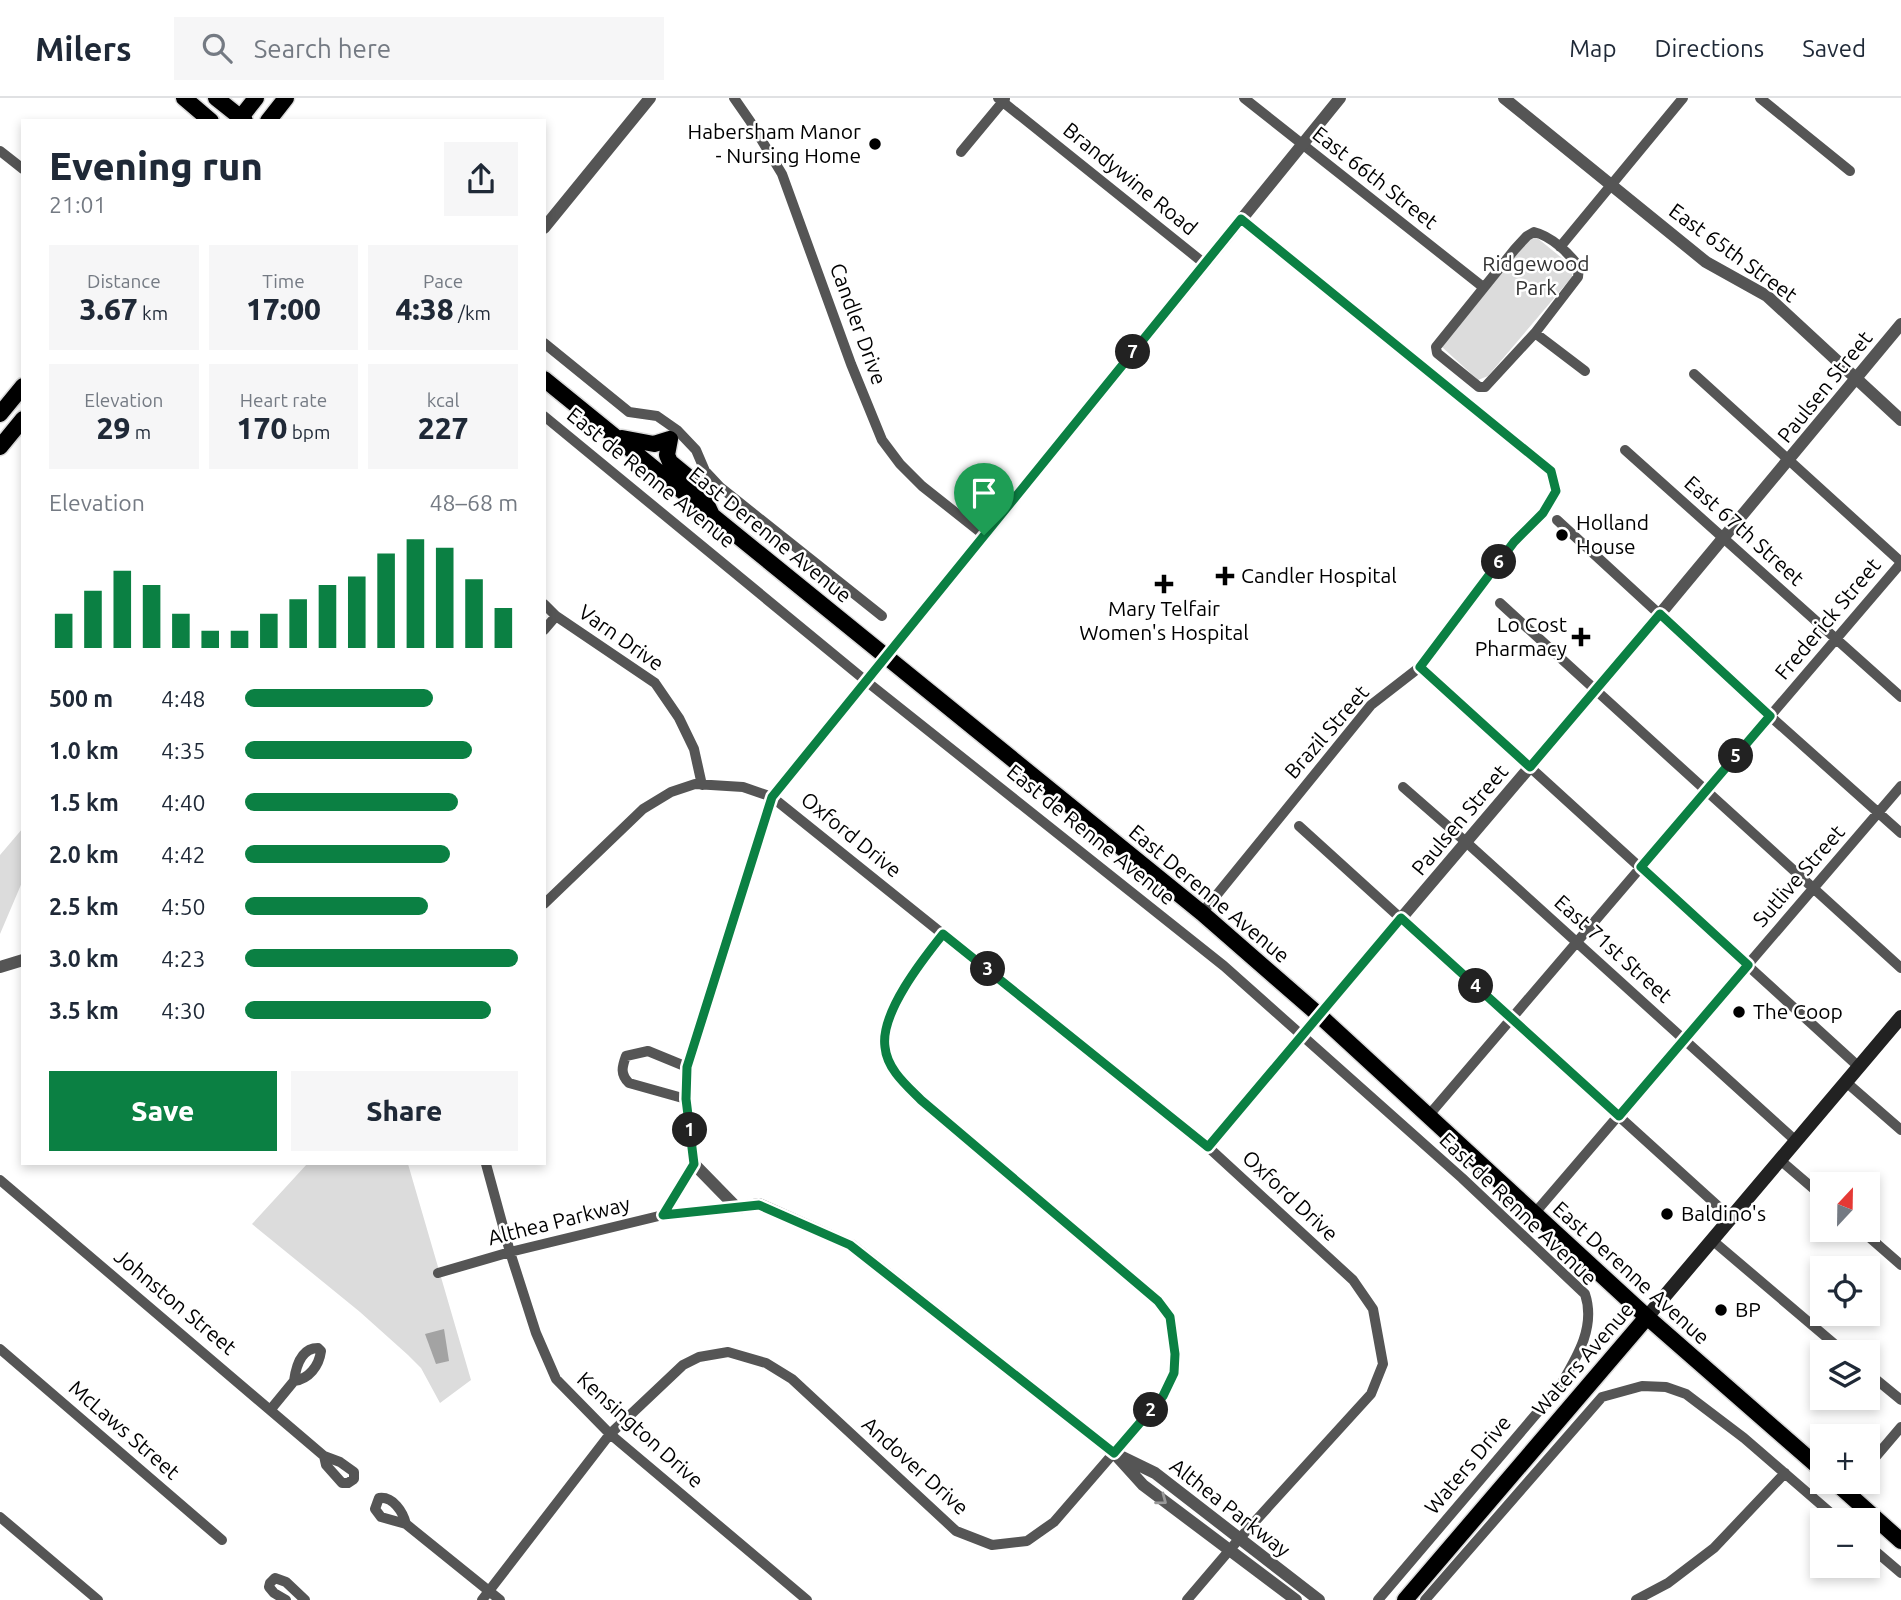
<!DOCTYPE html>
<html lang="en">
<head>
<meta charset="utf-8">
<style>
	:root { --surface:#fff; --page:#f6f6f7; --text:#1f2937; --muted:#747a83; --line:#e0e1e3; --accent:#0b8043 }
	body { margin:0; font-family:Ubuntu,sans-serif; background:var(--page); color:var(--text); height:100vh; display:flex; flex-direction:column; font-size:26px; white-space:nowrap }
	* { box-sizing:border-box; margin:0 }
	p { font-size:23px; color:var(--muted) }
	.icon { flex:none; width:38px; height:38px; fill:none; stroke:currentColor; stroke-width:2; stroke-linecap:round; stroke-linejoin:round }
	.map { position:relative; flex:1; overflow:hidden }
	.details { position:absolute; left:21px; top:21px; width:525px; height:1046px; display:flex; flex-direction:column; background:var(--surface); border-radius:0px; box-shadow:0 4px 10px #0003 }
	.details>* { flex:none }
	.needle { width:46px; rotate:22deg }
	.buttons { position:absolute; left:1810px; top:1074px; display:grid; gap:14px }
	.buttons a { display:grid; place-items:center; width:70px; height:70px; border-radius:0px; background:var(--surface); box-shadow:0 4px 10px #0003; font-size:35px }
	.pin { position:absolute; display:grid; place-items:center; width:60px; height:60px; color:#fff; margin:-72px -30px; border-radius:50% 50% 50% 0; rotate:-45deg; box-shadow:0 0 7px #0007 }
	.pin .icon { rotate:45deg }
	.km { position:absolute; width:35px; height:35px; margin:-18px; border-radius:50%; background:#222; color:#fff; font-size:19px; line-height:35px; text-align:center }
	.round { display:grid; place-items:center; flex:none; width:74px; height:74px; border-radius:0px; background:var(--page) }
	.head { display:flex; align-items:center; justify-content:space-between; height:119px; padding:0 28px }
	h1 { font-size:38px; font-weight:800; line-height:52px }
	.figures { display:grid; grid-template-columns:repeat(3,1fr); gap:10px; height:119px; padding:7px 28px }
	.figures div { display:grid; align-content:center; border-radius:0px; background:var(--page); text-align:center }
	.figures b { font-size:30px; font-weight:800 }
	.figures small { font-size:19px; font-weight:400 }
	.figures p { font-size:19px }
	.chart { height:196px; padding:14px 28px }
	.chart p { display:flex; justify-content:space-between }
	.chart svg { width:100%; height:126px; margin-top:7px; stroke:var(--accent); stroke-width:6 }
	.action { display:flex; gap:14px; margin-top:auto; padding:14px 28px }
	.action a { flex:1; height:80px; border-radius:0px; background:var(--accent); color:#fff; font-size:28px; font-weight:800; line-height:80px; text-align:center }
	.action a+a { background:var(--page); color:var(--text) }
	ul { padding:0 28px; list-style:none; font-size:23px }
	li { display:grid; grid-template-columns:112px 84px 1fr; align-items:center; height:52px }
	li i { height:18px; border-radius:9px; background:var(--accent) }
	header { display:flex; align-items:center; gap:42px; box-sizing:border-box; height:98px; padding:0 35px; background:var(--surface); border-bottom:2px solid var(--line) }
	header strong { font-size:33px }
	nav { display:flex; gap:38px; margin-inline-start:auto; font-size:24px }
	.search { width:490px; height:63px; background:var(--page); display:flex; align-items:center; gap:18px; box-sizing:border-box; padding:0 24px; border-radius:0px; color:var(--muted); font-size:26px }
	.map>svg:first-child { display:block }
	.green { fill:#dcdcdc }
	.water { fill:#a3a3a3 }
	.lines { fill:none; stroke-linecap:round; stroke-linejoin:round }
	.primary-casing { stroke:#dbdbdb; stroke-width:19 }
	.trunk-casing { stroke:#dbdbdb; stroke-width:19 }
	.minor { stroke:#555; stroke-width:10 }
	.tertiary { stroke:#555; stroke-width:12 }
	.secondary { stroke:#222; stroke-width:14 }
	.primary { stroke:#000; stroke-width:16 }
	.trunk { stroke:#000; stroke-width:16 }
	.oneway { stroke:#999 }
	.route-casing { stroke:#fff; stroke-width:14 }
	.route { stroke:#0b8043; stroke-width:9 }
	.poi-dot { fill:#000; stroke:#fff; stroke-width:2.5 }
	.labels { text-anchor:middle; stroke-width:5; stroke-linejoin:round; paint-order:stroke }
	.poi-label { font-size:21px; fill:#000; stroke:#fff; text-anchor:start }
	.street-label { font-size:21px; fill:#000; stroke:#fff }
	.park-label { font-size:21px; fill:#333; stroke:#fff }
</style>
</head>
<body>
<header>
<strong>Milers</strong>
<div class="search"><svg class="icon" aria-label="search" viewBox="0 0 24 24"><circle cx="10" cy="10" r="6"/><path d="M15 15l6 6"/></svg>Search here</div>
<nav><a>Map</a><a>Directions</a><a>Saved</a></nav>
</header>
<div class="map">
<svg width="1901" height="1502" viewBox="0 0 1901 1502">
	<rect width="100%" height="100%" fill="#fff"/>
	<path class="green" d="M1536,139L1573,169L1572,179L1488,278L1478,282L1442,249L1529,141Z
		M23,730V782L0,836V757Z
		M307,1066H408L471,1282L440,1305L421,1270L408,1257L360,1214L252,1126Z"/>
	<path class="water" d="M444,1231L449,1263L436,1266L425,1236Z"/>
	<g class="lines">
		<defs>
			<path id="primary" d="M238,23L256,0
				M268,23L286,0
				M0,316L23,288
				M0,349L23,321
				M1405,1502L1647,1219"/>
			<path id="trunk" d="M184,0L211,23
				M216,0L245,23
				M544,281L1202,815L1319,917L1647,1219L1822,1372
				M622,340L654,346L670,341
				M670,341L667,357L670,364L698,387L711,415
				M1835,1384L1901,1443"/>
		</defs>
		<use href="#primary" class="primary-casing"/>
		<use href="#trunk" class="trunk-casing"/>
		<path class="minor" d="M734,0L750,23L782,76L851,266L882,342L900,366L922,388L984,437
			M998,0L1205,166
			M1244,0L1483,189
			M1760,0L1850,73
			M0,53L23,71
			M961,54L1005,1
			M1534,134C1551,138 1569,155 1579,169L1578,179L1535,235L1485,289H1479L1437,255L1436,249L1515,151L1527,138Z
			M1560,149L1683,0
			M1535,235L1585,273
			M544,245L629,314L657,318L677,332L696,352L705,373L720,389L882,518
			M1694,276L1901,464
			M544,318L866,583L1224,868L1462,1080L1585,1196C1596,1229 1577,1259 1560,1288L1378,1502
			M1625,352L1901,599
			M1557,422L1770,618L1901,735
			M1500,505L1901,870
			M544,506L556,518L655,585L679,620L694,651L702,687
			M544,532L556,518
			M1420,569L1859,969
			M1403,689L1466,744L1796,1043
			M1299,728L1731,1120
			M544,806L643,711L671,694L695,686L743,689L772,699L1208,1049L1353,1182L1373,1211L1383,1266L1371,1296L1239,1441L1187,1502
			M1202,815L1371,607L1420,569L1514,444L1543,415L1556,393L1551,373L1241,122
			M1846,984L1901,1032
			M686,1001L629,985C620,976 622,969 626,958L648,953L687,969
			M1429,1017L1901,465
			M1208,1049L1319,917
			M1780,1062L1822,1098
			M486,1066L510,1154L536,1235L556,1281L610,1336L807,1502
			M0,1082L324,1358L340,1364L354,1374V1381L348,1385H342L326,1367L324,1358
			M1534,1116L1901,688
			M663,1117L694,1066
			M1861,1132L1901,1167
			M1712,1142L1845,1255
			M438,1175L510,1154L663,1117L737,1110
			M0,1251L222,1442
			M1867,1274L1901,1302
			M271,1311L294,1283C309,1281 319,1268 321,1253L318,1250C301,1250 296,1268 294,1283
			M1867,1369L1901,1329
			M0,1419L98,1502
			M406,1426C403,1414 393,1398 379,1400L375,1411L381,1419L406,1426L500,1502
			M1867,1446L1901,1475
			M286,1502L274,1495L269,1489L270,1485L275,1480L286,1484L305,1502
			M482,1502L610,1336L683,1267L699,1259L728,1254L766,1265L792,1281L956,1433L992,1447L1027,1443L1054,1424L1163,1298L1174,1275L1175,1256L1170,1219L1158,1203L921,1002C906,987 887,971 884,949C880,915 923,861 943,836
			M1425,1502L1602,1299L1642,1288L1666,1289L1686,1296L1744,1340L1840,1423
			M1636,1502L1668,1485L1714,1450L1785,1375"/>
		<path class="tertiary" d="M1504,0L1706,164L1767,198L1901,322
			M544,130L650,0
			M0,869L23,862
			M1319,917L1660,516L1901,226
			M1120,1358L1155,1375L1319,1502
			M1296,1502L1143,1387L1114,1355L851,1147L759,1106L737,1110L694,1066L686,1001L687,969L772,699L1340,0"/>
		<path class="secondary" d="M1647,1219L1901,919"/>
		<use href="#primary" class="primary"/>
		<use href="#trunk" class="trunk"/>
	</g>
	<defs><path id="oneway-chevron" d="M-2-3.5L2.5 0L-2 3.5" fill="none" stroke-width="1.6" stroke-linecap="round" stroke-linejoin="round" transform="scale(1.75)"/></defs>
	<use class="oneway" href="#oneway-chevron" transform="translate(1162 1402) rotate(37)"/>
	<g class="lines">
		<defs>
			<path id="route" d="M1241,121L1551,373L1556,393L1543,415L1514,444L1420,569L1530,669L1660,516L1770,618L1641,769L1748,867L1619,1018L1401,820L1208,1049L943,836C923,861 880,915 885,949C887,971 906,987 921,1002L1158,1203L1170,1219L1175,1256L1174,1275L1163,1298L1114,1355L850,1147L759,1107L663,1117L694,1066L686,1001L687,969L772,699Z"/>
		</defs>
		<use href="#route" class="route-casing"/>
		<use href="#route" class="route"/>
	</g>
	<g class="poi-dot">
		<circle cx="875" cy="46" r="7"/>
		<circle cx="1562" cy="437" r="7"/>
		<path d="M1221.5 467.5h7v7h7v7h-7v7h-7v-7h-7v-7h7z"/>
		<path d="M1160.5 475.5h7v7h7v7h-7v7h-7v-7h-7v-7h7z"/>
		<path d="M1577.5 528.5h7v7h7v7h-7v7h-7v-7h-7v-7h7z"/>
		<circle cx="1739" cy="914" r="7"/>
		<circle cx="1667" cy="1116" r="7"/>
		<circle cx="1721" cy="1212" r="7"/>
	</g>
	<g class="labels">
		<g class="poi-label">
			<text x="861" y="41" text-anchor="end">Habersham Manor<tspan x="861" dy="24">- Nursing Home</tspan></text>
			<text x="1576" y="432">Holland<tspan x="1576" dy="24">House</tspan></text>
			<text x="1241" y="485">Candler Hospital</text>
			<text x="1164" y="518" text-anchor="middle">Mary Telfair<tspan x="1164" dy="24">Women's Hospital</tspan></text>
			<text x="1567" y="534" text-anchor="end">Lo Cost<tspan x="1567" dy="24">Pharmacy</tspan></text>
			<text x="1753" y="921">The Coop</text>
			<text x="1681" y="1123">Baldino's</text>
			<text x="1735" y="1219">BP</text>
		</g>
		<g class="street-label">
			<text transform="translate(1375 80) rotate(38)" y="7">East 66th Street</text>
			<text transform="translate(1130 81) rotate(39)" y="7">Brandywine Road</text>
			<text transform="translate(1733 155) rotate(36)" y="7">East 65th Street</text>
			<text transform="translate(858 226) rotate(70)" y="7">Candler Drive</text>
			<text transform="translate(1825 289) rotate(-51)" y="7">Paulsen Street</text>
			<text transform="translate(651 380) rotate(39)" y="7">East de Renne Avenue</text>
			<text transform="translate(1744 433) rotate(42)" y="7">East 67th Street</text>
			<text transform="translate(770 437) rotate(39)" y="7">East Derenne Avenue</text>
			<text transform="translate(1828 521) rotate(-50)" y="7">Frederick Street</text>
			<text transform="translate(621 540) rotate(35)" y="7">Varn Drive</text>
			<text transform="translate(1327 634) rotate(-49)" y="7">Brazil Street</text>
			<text transform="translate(1460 722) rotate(-50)" y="7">Paulsen Street</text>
			<text transform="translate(851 737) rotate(39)" y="7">Oxford Drive</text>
			<text transform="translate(1091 737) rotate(39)" y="7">East de Renne Avenue</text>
			<text transform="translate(1799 778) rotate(-49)" y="7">Sutlive Street</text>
			<text transform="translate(1209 796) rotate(40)" y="7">East Derenne Avenue</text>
			<text transform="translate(1613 851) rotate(42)" y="7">East 71st Street</text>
			<text transform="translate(1290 1098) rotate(43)" y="7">Oxford Drive</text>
			<text transform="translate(1518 1111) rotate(44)" y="7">East de Renne Avenue</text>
			<text transform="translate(559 1123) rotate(-14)" y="7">Althea Parkway</text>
			<text transform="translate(1631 1175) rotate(42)" y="7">East Derenne Avenue</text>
			<text transform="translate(175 1204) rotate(40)" y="7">Johnston Street</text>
			<text transform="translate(1583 1261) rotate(-49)" y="7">Waters Avenue</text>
			<text transform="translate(124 1332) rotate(41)" y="7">McLaws Street</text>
			<text transform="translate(640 1332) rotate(42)" y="7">Kensington Drive</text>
			<text transform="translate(1468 1367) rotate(-50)" y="7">Waters Drive</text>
			<text transform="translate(915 1368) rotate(42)" y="7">Andover Drive</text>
			<text transform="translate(1230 1410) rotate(38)" y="7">Althea Parkway</text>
		</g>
		<g class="park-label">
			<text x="1536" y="173">Ridgewood<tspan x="1536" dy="24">Park</tspan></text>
		</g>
	</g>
</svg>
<div class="buttons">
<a><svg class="needle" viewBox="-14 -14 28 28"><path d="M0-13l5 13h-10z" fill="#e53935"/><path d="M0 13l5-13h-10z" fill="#747a83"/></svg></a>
<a><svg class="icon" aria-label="locate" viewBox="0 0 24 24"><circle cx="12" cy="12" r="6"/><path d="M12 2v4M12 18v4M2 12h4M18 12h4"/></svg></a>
<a><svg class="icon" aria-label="layers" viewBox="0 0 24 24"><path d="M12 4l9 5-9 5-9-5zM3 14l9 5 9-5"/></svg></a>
<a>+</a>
<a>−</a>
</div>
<div class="pin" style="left:984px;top:437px;background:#1e9e55"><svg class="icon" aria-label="arrive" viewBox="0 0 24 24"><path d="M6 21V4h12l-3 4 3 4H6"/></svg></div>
<b class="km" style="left:690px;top:1032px">1</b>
<b class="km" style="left:1151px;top:1312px">2</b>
<b class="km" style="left:988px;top:871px">3</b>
<b class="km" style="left:1476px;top:888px">4</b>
<b class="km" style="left:1736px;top:658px">5</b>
<b class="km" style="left:1499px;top:464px">6</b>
<b class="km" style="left:1133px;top:254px">7</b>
<section class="details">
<div class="head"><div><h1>Evening run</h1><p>21:01</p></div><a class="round"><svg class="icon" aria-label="share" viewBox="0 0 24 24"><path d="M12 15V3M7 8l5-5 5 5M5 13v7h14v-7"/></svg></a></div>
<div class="figures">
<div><p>Distance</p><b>3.67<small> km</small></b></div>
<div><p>Time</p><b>17:00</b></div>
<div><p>Pace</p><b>4:38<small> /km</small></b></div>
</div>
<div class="figures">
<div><p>Elevation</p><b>29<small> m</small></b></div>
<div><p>Heart rate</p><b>170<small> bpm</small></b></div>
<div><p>kcal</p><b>227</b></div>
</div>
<div class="chart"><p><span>Elevation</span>48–68 m</p>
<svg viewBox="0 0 160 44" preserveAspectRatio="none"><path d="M5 44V32M15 44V24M25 44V17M35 44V22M45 44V32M55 44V38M65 44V38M75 44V32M85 44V27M95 44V22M105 44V19M115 44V11M125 44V6M135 44V9M145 44V20M155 44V30"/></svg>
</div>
<ul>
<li><b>500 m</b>4:48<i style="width:69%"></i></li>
<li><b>1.0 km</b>4:35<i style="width:83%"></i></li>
<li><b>1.5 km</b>4:40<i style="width:78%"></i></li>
<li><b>2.0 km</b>4:42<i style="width:75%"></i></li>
<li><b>2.5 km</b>4:50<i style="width:67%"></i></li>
<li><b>3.0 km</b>4:23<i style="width:100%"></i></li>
<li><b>3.5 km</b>4:30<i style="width:90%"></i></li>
</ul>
<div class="action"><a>Save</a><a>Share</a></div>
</section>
</div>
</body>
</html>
